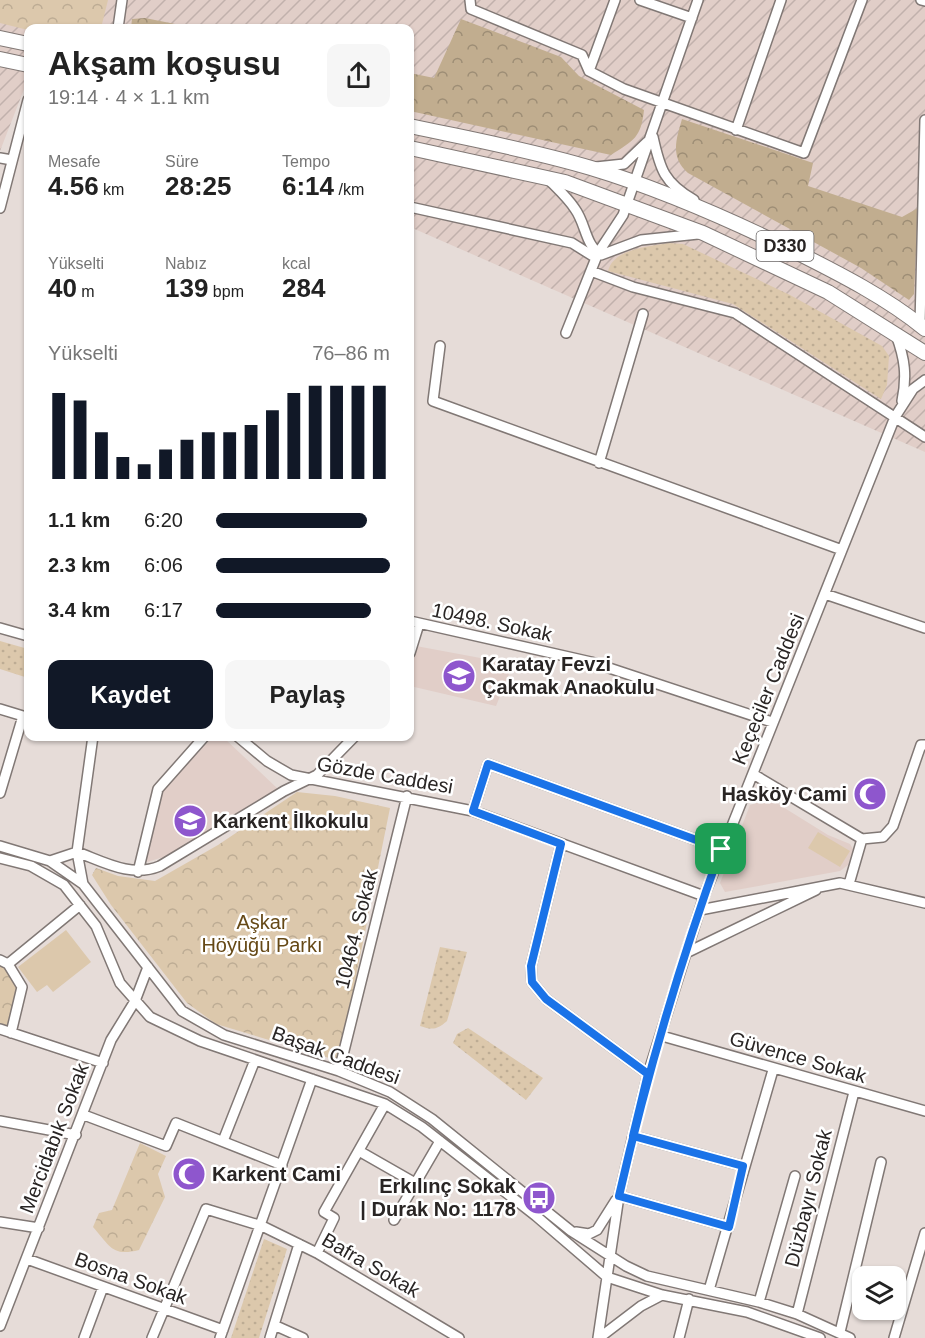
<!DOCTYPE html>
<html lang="tr">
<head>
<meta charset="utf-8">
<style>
	:root { --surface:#fff; --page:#f6f6f6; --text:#222; --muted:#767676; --accent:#111827 }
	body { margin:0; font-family:Helvetica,sans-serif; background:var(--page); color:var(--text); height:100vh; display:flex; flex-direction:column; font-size:22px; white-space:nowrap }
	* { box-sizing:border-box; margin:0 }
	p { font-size:20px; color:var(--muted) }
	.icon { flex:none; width:33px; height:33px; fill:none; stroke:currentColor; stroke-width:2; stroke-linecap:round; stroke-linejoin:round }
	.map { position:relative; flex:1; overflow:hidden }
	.details { position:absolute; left:24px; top:24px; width:390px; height:717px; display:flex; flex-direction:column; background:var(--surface); border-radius:12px; box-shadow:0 2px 4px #0004 }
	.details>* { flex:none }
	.buttons { position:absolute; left:852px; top:1266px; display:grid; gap:12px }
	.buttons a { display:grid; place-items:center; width:54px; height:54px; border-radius:12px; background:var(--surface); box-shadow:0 2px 4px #0004; font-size:30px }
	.pin { position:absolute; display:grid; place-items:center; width:51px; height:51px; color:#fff; margin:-26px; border-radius:12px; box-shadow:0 3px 9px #0006 }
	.round { display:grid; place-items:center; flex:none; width:63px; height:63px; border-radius:12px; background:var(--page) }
	.overview { display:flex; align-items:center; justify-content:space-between; height:102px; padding:0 24px }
	h1 { font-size:33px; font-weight:800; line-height:45px }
	.figures { display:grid; grid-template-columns:repeat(3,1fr); gap:9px; height:102px; padding:6px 24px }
	.figures div { display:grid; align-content:center }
	.figures b { font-size:26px; font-weight:800 }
	.figures small { font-size:16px; font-weight:400 }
	.figures p { font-size:16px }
	.chart { height:168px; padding:12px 24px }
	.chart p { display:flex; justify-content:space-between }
	.chart svg { width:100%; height:108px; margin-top:6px; stroke:var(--accent); stroke-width:6 }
	.cta { display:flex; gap:12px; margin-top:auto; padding:12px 24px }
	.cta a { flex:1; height:69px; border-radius:12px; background:var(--accent); color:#fff; font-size:24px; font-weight:800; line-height:69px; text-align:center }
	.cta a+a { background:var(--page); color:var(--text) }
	ul { padding:0 24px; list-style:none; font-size:20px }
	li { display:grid; grid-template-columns:96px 72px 1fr; align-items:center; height:45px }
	li i { height:15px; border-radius:8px; background:var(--accent) }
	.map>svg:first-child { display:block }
	.built { fill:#e1cec8 }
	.industrial { fill:url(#industrial-furrows) }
	.grass { fill:url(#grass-dots) }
	.forest { fill:url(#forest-crowns) }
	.park { fill:url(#park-crowns) }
	.garden { fill:#dcc8ac }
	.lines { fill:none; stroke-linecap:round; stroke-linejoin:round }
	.minor-casing { stroke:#817875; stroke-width:12 }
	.highway-casing { stroke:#817875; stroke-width:16 }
	.minor { stroke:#fff; stroke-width:9 }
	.highway { stroke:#fff; stroke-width:14 }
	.route-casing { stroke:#fff; stroke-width:12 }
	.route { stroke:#1a73e8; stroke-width:8 }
	.labels { text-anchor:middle; stroke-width:5; stroke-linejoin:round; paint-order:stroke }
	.shield { fill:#fff; stroke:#696666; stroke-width:1.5 }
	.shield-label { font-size:18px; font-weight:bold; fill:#292524 }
	.street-label { font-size:20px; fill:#292524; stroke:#fff }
	.poi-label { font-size:20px; font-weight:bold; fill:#292524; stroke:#fff; text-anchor:start }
	.park-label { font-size:20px; fill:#664916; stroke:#fff }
</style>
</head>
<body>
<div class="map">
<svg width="925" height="1338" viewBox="0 0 925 1338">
	<defs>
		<pattern id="industrial-furrows" width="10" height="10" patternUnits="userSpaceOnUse" patternTransform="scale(1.5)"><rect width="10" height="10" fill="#e1cec8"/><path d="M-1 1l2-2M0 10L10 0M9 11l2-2" fill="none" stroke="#c1b1ac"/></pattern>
		<pattern id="grass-dots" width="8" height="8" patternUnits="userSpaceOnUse" patternTransform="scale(1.5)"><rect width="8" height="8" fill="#dcc8ac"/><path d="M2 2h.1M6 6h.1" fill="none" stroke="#bdac94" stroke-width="1.8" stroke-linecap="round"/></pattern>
		<pattern id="forest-crowns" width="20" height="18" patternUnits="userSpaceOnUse" patternTransform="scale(1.5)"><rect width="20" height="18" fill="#c1ad8f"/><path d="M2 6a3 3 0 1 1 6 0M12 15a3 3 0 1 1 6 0" fill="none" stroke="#9d8d75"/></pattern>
		<pattern id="park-crowns" width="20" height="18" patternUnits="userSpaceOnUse" patternTransform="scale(1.5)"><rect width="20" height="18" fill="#dcc8ac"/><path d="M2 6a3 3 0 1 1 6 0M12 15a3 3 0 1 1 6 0" fill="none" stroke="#bdac94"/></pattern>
	</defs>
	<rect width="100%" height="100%" fill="#e6dcd8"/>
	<path class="built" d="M416,646L513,664L496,706L410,686V666Z
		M213,737H223L278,789L170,855L147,862L146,856L161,792Z
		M770,799L828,835L850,844L853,849L848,865L840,871L725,892L720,883L750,805Z"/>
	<path class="industrial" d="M0,0H925V452L410,227V28H28V79L0,151Z"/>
	<path class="grass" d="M668,243L683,244L790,295L882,346L889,356L887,385L881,399L733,304L608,271C614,248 649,247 668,243Z
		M0,641L28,649V678L0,669Z
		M440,947L467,952L447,1021C437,1030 432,1030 420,1026Z
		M468,1028L543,1078L526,1100L453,1043L457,1034Z
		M264,1239L287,1249L259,1338H231Z"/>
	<path class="forest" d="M145,18L195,28H131L132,19Z
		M461,19L561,57L579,76L644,110C641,138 634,140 611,155L410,111V73L434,78Z
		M682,119L813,163L808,186L902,217L918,208L914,294L909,300L861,268L688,173C670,157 676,140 682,119Z"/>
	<path class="park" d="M0,0H108L101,28L28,30L0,23Z
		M297,792L335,796L390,808L339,1061L216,1024L187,1003L111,905L92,875L96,868L118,876L155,881L218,845Z
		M0,964L5,966L19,987L8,1028L0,1026Z
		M140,1143L166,1156L158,1174L165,1197L139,1250C112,1257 110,1246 93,1227L99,1213L112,1210Z"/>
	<path class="garden" d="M818,832L850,851L840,867L808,848Z
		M66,930L91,962L53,992L47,985L37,992L18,967Z"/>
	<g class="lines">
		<defs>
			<path id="minor" d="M470,0L471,9L582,55L589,71L624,89L804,153L862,0
				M640,0L692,18
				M921,0L925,1
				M118,28L122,0
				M589,71L615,0
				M736,130L781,0
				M653,137C660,169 664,183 694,200
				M0,158L12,160
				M596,167L624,164L647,142
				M549,180C558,189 568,198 575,209C586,224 585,245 601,255L641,240L698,234
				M410,207L572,243L596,258
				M0,208L28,100
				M591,271L633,287L735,313L925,437
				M920,325L925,120
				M566,333L598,253L623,215L698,0
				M896,335C905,359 907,376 902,401
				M440,346L433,401L842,550
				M599,463L643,314
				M825,594L925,628
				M410,621L591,662L772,722
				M0,628L28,636
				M410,653L419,624
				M0,709L23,716L0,793
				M237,736L267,761L291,775L473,811L704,896
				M753,774L862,839L849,884
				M473,811L488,764L721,849
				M862,839L883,837L893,826L921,745H925
				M561,844L531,966L532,982L546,999L648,1074
				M0,846L50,861L83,884L182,1011L224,1035L339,1071L390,1092L432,1119L571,1231L626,1266L647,1276L759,1302L797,1314L850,1338
				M77,852C104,862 131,878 160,866L284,791L317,775L355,736
				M0,858L31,866L64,885L96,926L120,983L150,1017L200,1041L385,1104L422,1127L536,1216L607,1277L662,1295L747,1312L820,1338
				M50,861L77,852
				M138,872L158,789L205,736
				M83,884L77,852L93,736
				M700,910L840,883L925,903
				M686,953L816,890
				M0,960L8,964L80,905
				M8,964L22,987L11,1033
				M0,1029L103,1063
				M662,1036L925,1111
				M339,1071L407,796
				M84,1115L166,1146L176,1123L282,1165
				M0,1121L76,1135
				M633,1136L743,1166
				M223,1141L255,1060
				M359,1151L415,1183
				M619,1196L729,1227
				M394,1220L440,1141
				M0,1222L39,1228
				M576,1232L589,1234L597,1230L616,1200
				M317,1253L334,1218L324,1212L385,1104
				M27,1259L223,1330
				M709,1290L773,1070
				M759,1302L795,1176
				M797,1314L854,1092
				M274,1325L303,1338
				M0,1326L111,1040L135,1001L148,967
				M840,1332L881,1162
				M84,1338L103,1287
				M152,1338L206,1209L262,1226L317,1253L459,1338
				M220,1338L312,1079
				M270,1338L299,1244
				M598,1338L619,1196L633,1136L648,1074L704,896L895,417L913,389L925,380
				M599,1338L641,1306L662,1295
				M679,1338L689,1299
				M894,1338L925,1233"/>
			<path id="highway" d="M0,38L28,44
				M0,59L28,65
				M410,126C470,139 531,150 591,168C661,189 731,220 796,252C840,274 887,298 925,329
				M410,148L565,182L703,233L828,292L925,353"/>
		</defs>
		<use href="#minor" class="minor-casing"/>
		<use href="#highway" class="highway-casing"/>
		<use href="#minor" class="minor"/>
		<use href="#highway" class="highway"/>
	</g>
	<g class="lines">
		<defs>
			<path id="route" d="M721,849C680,962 646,1078 619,1196L729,1227L743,1166L633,1136L648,1074L546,999L532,982L531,966L561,844L473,811L488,764L721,849"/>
		</defs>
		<use href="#route" class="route-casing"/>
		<use href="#route" class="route"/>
	</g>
	<defs>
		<symbol id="school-disc" viewBox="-11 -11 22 22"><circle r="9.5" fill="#8e56cd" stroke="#fff"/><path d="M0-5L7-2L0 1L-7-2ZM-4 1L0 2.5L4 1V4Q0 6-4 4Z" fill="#fff"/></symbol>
		<symbol id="mosque-disc" viewBox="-11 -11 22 22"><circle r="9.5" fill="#8e56cd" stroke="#fff"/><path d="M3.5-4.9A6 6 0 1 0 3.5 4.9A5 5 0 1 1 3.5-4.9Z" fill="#fff"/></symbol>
		<symbol id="bus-disc" viewBox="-11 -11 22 22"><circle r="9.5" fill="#8e56cd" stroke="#fff"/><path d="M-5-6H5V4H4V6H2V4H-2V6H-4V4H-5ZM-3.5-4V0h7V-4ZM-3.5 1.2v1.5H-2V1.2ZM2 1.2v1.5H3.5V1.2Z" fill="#fff"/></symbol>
	</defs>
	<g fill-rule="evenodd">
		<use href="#school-disc" x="440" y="657" width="38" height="38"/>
		<use href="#mosque-disc" x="851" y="775" width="38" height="38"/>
		<use href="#school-disc" x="171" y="802" width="38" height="38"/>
		<use href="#mosque-disc" x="170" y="1155" width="38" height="38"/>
		<use href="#bus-disc" x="520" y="1179" width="38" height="38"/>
	</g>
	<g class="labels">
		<rect class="shield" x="756.5" y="231" width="57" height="30" rx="4.5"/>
		<g class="shield-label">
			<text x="785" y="252">D330</text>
		</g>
		<g class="street-label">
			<text transform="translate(492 622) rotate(12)" y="7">10498. Sokak</text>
			<text transform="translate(768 689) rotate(-68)" y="7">Keçeciler Caddesi</text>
			<text transform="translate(385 775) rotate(10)" y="7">Gözde Caddesi</text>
			<text transform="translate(356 929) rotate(-76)" y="7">10464. Sokak</text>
			<text transform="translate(336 1055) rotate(20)" y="7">Başak Caddesi</text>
			<text transform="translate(798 1057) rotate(16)" y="7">Güvence Sokak</text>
			<text transform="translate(54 1138) rotate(-69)" y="7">Mercidabık Sokak</text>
			<text transform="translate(808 1198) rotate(-76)" y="7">Düzbayır Sokak</text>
			<text transform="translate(371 1265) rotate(30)" y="7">Bafra Sokak</text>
			<text transform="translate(131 1278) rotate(20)" y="7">Bosna Sokak</text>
		</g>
		<g class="poi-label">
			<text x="482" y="671">Karatay Fevzi<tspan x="482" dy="23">Çakmak Anaokulu</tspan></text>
			<text x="847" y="801" text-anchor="end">Hasköy Cami</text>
			<text x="213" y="828">Karkent İlkokulu</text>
			<text x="212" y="1181">Karkent Cami</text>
			<text x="516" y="1193" text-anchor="end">Erkılınç Sokak<tspan x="516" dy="23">| Durak No: 1178</tspan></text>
		</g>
		<g class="park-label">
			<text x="262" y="929">Aşkar<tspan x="262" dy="23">Höyüğü Parkı</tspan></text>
		</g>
	</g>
</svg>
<div class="buttons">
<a><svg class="icon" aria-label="layers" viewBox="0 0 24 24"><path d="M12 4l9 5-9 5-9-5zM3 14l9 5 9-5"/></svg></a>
</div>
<div class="pin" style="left:721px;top:849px;background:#1e9e55"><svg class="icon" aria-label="arrive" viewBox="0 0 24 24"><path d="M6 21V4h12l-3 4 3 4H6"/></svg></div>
<section class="details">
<div class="overview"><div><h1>Akşam koşusu</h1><p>19:14 · 4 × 1.1 km</p></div><a class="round"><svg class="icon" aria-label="share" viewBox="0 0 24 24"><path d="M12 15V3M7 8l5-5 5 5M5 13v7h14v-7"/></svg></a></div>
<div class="figures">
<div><p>Mesafe</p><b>4.56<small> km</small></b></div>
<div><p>Süre</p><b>28:25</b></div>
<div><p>Tempo</p><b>6:14<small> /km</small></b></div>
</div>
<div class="figures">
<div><p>Yükselti</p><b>40<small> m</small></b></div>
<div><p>Nabız</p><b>139<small> bpm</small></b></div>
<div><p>kcal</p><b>284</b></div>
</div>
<div class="chart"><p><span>Yükselti</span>76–86 m</p>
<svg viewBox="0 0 160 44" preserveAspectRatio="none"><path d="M5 44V9M15 44V12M25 44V25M35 44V35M45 44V38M55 44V32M65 44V28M75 44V25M85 44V25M95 44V22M105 44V16M115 44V9M125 44V6M135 44V6M145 44V6M155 44V6"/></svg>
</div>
<ul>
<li><b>1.1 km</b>6:20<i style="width:87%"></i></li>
<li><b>2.3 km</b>6:06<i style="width:100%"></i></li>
<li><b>3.4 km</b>6:17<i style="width:89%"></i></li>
</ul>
<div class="cta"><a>Kaydet</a><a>Paylaş</a></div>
</section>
</div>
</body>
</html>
